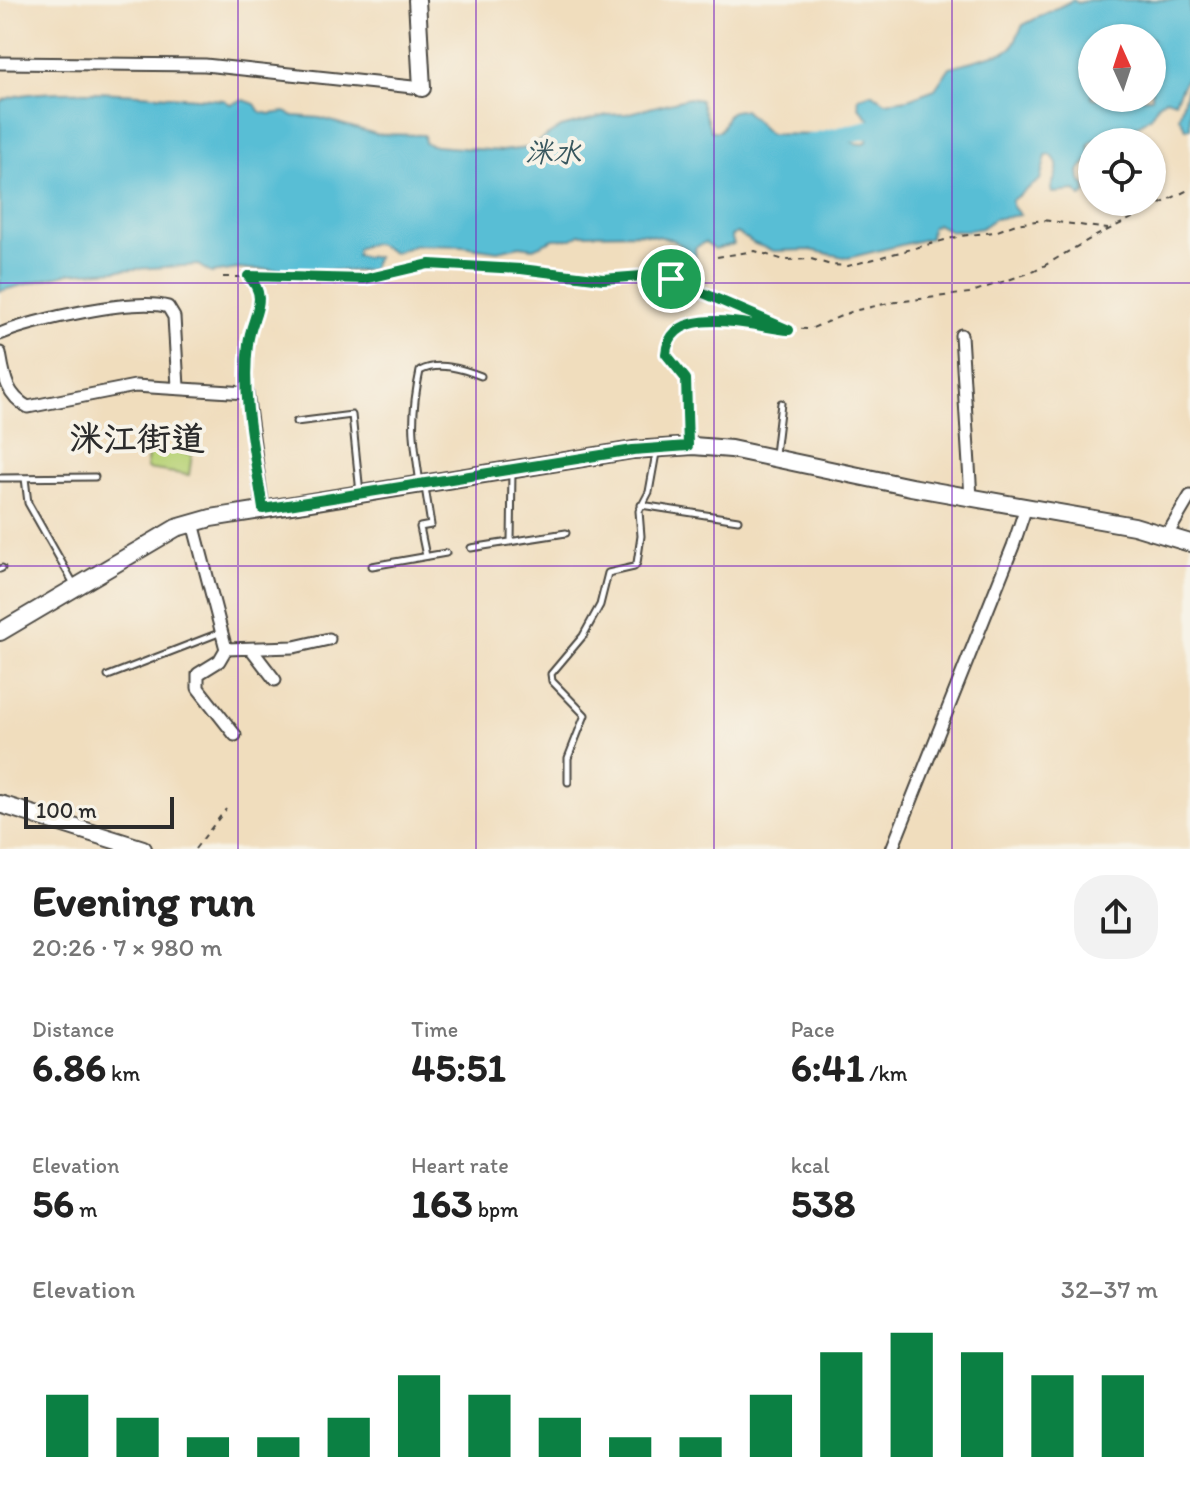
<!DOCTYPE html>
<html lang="en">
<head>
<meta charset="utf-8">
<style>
	:root { --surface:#fff; --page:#f2f2f2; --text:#222; --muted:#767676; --accent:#0b8043 }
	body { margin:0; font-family:Itim,"LXGW WenKai TC",sans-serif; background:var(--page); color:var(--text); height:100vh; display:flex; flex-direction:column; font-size:30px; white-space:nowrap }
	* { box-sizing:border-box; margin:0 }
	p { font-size:26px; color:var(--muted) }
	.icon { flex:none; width:44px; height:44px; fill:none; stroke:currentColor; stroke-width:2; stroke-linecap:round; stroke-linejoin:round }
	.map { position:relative; height:849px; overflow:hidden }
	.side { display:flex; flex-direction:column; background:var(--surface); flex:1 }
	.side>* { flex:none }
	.needle { width:52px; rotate:357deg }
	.controls { position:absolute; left:1078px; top:24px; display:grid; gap:16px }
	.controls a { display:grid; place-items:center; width:88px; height:88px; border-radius:50%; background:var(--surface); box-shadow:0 2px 6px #0004; font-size:40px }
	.scale { position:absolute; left:24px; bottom:20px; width:150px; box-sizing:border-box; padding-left:8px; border:4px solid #2b2b2b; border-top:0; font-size:22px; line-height:28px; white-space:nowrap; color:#2b2b2b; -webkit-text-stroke:6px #f7f3e8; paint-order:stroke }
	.pin { position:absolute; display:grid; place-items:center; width:68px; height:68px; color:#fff; margin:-34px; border:4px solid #fff; border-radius:50%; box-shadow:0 2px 8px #0007 }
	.round { display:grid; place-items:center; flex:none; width:84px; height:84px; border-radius:32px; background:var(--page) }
	.headline { display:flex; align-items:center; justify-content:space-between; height:136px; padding:0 32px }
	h1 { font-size:44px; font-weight:800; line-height:60px }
	.figures { display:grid; grid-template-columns:repeat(3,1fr); gap:12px; height:136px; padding:8px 32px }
	.figures div { display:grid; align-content:center }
	.figures b { font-size:40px; font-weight:800 }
	.figures small { font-size:22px; font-weight:400 }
	.figures p { font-size:22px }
	.chart { height:224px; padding:16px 32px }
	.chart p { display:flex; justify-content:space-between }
	.chart svg { width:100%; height:144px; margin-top:8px; stroke:var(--accent); stroke-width:6 }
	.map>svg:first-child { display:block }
	.green { fill:#b9d378; stroke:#727f52; stroke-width:2 }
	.water { fill:#58bed5; stroke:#427480; stroke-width:2; fill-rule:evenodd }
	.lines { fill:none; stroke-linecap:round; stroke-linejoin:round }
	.river { stroke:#58bed5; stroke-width:18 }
	.lane-casing { stroke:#494641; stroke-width:9 }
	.street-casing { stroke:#494641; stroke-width:15 }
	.secondary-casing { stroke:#494641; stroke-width:20 }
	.path { stroke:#494641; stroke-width:2; stroke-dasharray:6 6; stroke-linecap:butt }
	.lane { stroke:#fff; stroke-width:5 }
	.street { stroke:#fff; stroke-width:11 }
	.secondary { stroke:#fff; stroke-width:16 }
	.route-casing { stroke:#fff; stroke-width:16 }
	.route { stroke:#0b8043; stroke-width:10 }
	.grid { fill:none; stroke:#7b2cbf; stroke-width:2; stroke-opacity:0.55 }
	.labels { text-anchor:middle; stroke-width:8; stroke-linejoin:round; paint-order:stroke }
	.water-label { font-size:28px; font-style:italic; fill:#38575e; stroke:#f7f3e8 }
	.district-label { font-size:34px; font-weight:bold; fill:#2b2b2b; stroke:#f7f3e8 }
</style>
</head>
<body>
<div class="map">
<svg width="1190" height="849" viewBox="0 0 1190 849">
	<rect width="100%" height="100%" fill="#f7f3e8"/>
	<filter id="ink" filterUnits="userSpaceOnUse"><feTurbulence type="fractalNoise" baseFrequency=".0125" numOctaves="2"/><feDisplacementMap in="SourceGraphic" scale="16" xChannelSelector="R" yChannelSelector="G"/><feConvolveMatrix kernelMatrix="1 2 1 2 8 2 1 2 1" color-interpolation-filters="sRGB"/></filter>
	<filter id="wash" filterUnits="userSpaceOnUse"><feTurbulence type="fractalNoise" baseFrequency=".006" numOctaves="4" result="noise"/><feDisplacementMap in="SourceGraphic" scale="32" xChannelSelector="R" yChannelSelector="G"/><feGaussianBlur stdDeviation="1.8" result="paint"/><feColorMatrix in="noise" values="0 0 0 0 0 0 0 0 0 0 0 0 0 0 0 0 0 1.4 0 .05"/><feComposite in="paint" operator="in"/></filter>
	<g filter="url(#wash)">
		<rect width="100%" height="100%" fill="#f0ddbd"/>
		<path class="green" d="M149,448L192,454L189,475L146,469Z"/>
		<path class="water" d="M1073,0L1078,3L1089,0H1190V70C1186,80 1180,90 1175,101L1166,98L1158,104L1151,116L1117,140L1109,142L1097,139L1089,144L1090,158L1079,171L1080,180L1086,186V193L1081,197L1076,191L1052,193L1051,188C1055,176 1063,166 1051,155L1046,156L1040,180L1012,200V206L1020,215L994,219L981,228L963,231H950L937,224L931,228L930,238L848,258L810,250L774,251L755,244L737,233L731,236L734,244L715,249L705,242L695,248L696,260L687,262V250L671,239L641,233L580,234L572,239H554L533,248L520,246L498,251L463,246L416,245L393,253C379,244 372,240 357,249V255L362,257H377L371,269L360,271L238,269L211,273L198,265L70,273L0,291V102C31,82 181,97 224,100L230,104L244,100L255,104L260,112L271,114L285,112L294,116L320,118L376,134L424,135L425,143L435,146L501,151L528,148L561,127L607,115L626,114L689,98L700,100L711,131H720C730,117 722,110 744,110L769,134L821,135L860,144L867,142L868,131L874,125L859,107L858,98L871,93L886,102L908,99L935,89L950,67L1005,52L1012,47L1023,25ZM1092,38H1152V98H1092Z
			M1190,85V128L1186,129L1179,117L1187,88Z"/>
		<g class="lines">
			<path class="river" d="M810,143L894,123"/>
		</g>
	</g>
	<g filter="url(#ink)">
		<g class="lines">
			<defs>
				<path id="lane" d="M247,392L248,344L260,293L257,285L248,276
					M296,422L352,415L360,493
					M775,454L781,403
					M0,478L95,477
					M25,478L28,503L74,584
					M420,483C413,437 410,417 420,371C439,361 463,369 481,376
					M425,487L431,525L420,527L426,556
					M641,505L738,520
					M511,542L512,471
					M471,548L566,533
					M372,566L446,553
					M0,569L2,568
					M108,676L219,633
					M568,782V758L585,715L552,681L551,674L583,636L600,605L608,573L634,567L637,563L641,536L639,511L649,492L656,453"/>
				<path id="street" d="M0,63L205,65L422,88
					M0,334C32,320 136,297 168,307L174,317L178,387
					M961,335L971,498
					M0,353C4,376 6,395 28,407L135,386L247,393L263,509
					M193,523L226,649
					M1167,535L1190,496
					M252,650L275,680
					M235,735L198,688V674L219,661L226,649L294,647L329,639
					M892,849L1013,546L1026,507"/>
				<path id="secondary" d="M417,0L422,88
					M0,632L176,528L211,518L633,450L693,446L731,449L911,487L1134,526L1190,543
					M0,804L143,849"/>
			</defs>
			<use href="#lane" class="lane-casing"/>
			<use href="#street" class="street-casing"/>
			<use href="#secondary" class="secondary-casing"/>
			<path class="path" d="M717,257L755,251L784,260L811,259L831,265L848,266L960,236L995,232L1016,224L1043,220L1108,229
				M223,277H242
				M260,277L365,279L429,264L521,269L603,279L642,276L671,279L785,328
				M688,433L686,379L666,354L667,343L678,329L688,323H737L769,328L810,329L853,311L889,303L969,293L1035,271L1090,239L1190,189
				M195,849L226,809"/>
			<use href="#lane" class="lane"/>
			<use href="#street" class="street"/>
			<use href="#secondary" class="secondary"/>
		</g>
	</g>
	<g class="lines" filter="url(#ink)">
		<defs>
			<path id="route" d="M429,264L521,269L603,279L642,276L671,279L789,330C755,327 670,301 666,354L686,379L688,446L633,450L263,509C255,455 241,398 248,344C251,316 271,299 248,276L365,279Z"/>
		</defs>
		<use href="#route" class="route-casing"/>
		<use href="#route" class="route"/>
	</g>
	<path class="grid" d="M238,0V849M476,0V849M714,0V849M952,0V849M0,283H1190M0,566H1190"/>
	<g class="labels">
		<g class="water-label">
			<text transform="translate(553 152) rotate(1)" y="10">洣水</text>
		</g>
		<g class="district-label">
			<text x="137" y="450">洣江街道</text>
		</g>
	</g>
</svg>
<div class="controls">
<a><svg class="needle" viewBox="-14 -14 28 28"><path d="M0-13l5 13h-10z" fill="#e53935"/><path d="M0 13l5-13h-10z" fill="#767676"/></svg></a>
<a><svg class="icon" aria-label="locate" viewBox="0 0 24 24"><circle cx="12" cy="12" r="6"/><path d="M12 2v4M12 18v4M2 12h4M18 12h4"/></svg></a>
</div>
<div class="scale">100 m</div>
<div class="pin" style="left:671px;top:279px;background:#1e9e55"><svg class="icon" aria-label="arrive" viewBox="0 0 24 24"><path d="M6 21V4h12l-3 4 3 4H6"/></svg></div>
</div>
<section class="side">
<div class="headline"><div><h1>Evening run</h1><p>20:26 · 7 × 980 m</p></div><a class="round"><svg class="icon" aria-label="share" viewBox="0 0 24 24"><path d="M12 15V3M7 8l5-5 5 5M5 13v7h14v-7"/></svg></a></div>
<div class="figures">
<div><p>Distance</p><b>6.86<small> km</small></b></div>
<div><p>Time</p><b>45:51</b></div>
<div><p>Pace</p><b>6:41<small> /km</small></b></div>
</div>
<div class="figures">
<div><p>Elevation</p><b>56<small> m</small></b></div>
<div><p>Heart rate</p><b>163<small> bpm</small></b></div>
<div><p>kcal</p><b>538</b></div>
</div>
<div class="chart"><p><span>Elevation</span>32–37 m</p>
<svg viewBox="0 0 160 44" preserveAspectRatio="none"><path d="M5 44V25M15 44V32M25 44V38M35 44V38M45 44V32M55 44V19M65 44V25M75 44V32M85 44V38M95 44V38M105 44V25M115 44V12M125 44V6M135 44V12M145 44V19M155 44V19"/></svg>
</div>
</section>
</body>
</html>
